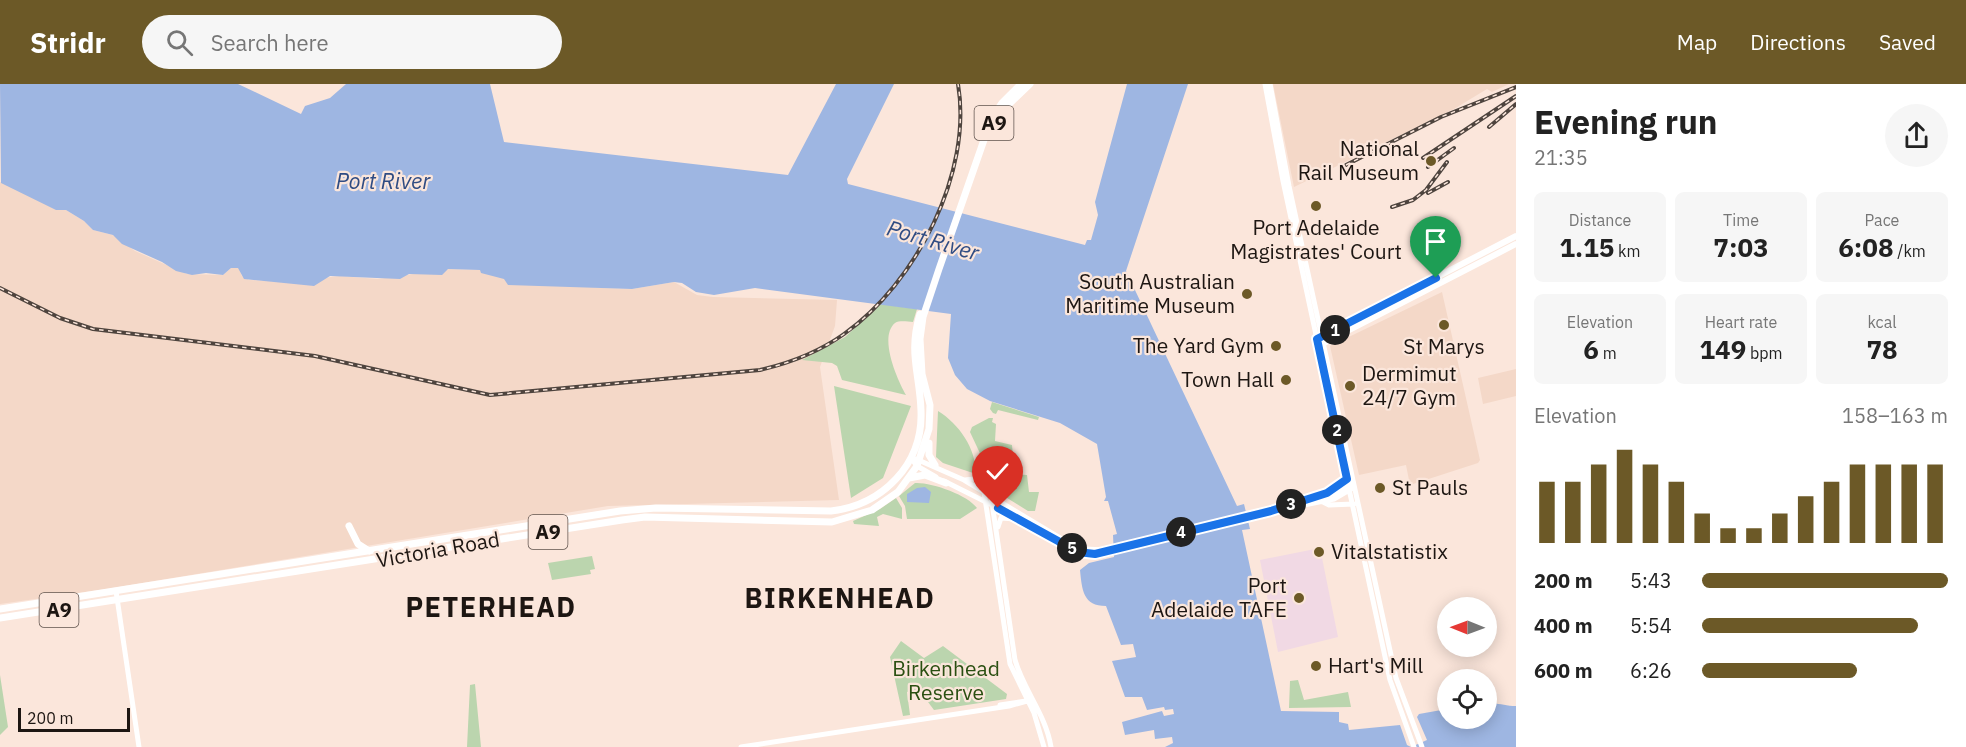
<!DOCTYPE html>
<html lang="en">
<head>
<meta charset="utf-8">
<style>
	:root { --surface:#fff; --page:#f6f6f6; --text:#222; --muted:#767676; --accent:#6c5927 }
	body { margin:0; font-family:"IBM Plex Sans",sans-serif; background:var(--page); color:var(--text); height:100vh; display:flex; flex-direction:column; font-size:22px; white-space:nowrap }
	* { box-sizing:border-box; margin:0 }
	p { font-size:20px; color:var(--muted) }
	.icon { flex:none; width:33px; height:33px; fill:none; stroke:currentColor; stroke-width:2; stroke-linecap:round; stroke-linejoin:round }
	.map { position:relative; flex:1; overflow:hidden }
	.side { display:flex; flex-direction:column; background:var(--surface); width:450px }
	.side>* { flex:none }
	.needle { width:39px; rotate:271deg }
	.fabs { position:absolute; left:1437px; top:513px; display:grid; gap:12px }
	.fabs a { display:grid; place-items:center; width:60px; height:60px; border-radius:50%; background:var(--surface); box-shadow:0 3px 15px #0003; font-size:30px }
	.scale { position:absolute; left:18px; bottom:15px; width:112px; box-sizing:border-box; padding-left:6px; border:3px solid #1d1612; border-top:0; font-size:16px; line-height:21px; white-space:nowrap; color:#1d1612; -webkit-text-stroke:4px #fbe6db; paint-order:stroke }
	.pin { position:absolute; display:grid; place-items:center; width:51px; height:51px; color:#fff; margin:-62px -26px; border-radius:50% 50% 50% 0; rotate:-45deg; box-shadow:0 0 6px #0007 }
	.pin .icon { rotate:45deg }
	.km { position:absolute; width:30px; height:30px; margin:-15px; border-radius:50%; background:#222; color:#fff; font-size:16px; line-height:30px; text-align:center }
	.round { display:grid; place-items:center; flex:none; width:63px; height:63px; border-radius:32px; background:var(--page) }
	.overview { display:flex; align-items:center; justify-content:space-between; height:102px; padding:0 18px }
	h1 { font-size:33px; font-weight:800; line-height:45px }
	.metrics { display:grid; grid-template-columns:repeat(3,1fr); gap:9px; height:102px; padding:6px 18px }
	.metrics div { display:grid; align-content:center; border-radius:9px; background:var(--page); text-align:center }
	.metrics b { font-size:26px; font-weight:800 }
	.metrics small { font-size:16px; font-weight:400 }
	.metrics p { font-size:16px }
	.chart { height:168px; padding:12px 18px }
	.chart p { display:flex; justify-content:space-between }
	.chart svg { width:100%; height:108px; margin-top:6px; stroke:var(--accent); stroke-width:6 }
	ul { padding:0 18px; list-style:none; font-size:20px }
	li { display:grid; grid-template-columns:96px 72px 1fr; align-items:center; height:45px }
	li i { height:15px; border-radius:8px; background:var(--accent) }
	header { display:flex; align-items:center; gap:36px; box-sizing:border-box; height:84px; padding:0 30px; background:var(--accent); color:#fff }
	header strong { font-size:28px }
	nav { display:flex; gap:33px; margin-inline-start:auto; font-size:21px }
	.search { width:420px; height:54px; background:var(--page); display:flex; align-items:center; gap:15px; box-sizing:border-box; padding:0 21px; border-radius:33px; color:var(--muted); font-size:22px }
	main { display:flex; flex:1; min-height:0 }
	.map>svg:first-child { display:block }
	.built { fill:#f4d8c8 }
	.education { fill:#f1d9e4 }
	.green { fill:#bbd5ae }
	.water { fill:#9eb6e2 }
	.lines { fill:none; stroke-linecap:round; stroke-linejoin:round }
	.secondary { stroke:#fff; stroke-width:5 }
	.primary { stroke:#fff; stroke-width:6 }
	.highway { stroke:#fff; stroke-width:7 }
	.rail-casing { stroke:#4e443e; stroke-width:4 }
	.rail { stroke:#fbe6db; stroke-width:1.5; stroke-dasharray:4.5; stroke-linecap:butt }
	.route-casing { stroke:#fff; stroke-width:12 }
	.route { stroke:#1a73e8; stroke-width:8 }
	.poi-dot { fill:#6c5927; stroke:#fbe6db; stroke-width:2 }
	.labels { text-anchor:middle; stroke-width:4.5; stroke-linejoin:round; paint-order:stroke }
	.shield { fill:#fbe6db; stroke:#60544e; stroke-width:1.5 }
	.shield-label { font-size:20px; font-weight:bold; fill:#1d1612 }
	.poi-label { font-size:21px; fill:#1d1612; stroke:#fbe6db; text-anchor:end }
	.street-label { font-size:21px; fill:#1d1612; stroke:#fbe6db }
	.park-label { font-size:21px; fill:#2a4f11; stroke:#fbe6db }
	.water-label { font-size:22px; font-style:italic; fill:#304c83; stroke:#fbe6db }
	.district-label { font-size:27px; font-weight:bold; letter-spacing:1.5px; fill:#1d1612; stroke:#fbe6db }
</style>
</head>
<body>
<header>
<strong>Stridr</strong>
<div class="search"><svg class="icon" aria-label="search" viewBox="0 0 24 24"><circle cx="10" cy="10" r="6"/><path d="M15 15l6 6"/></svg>Search here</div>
<nav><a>Map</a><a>Directions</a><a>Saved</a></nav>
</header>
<main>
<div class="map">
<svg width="1516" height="663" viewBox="0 0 1516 663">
	<rect width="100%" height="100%" fill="#fbe6db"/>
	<path class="built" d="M1273,0H1509L1492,8L1487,5L1454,25L1294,103Z
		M0,98L66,126L84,137L93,146L113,151L135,167L187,190L223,191L231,184H239L242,192L249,196L292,198L339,192L378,195L448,185L480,186L601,204L632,205L674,198L697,211L713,213L837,216L835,242L820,283L839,416L608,422L106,505L0,520Z
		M1442,208L1480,376L1478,379L1410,401L1406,381L1359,391L1330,262Z
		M1516,285V312L1483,320L1478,294Z"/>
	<path class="education" d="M1320,464L1338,553L1278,568L1260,476Z"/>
	<path class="green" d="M881,220L917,225L913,238C908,238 900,236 895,239C878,253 898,297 906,311L842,296L837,282L832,279L802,276L845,253Z
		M834,302L911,322L883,394L851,414Z
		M992,318L1039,333L1038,336L998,326L996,330L993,329L990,325Z
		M938,327C959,340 976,364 976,390L943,379L936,373Z
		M989,334H993L992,338L996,340L995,357L1012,361L1014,383L985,380L970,348L972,343Z
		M1014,390L1027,391L1029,408H1039L1035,427H1028L994,406L992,398L1015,399Z
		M915,399C931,398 968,411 977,424L960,435H907L905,422L899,412Z
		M896,414L902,424V435L883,430L877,433L879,442L854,440L853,437L880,425Z
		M592,472L595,485L590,486L591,490L552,496L548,479Z
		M901,557L924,574L943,562L1007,610L1006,615L934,626L919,606L907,608L910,631L903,632L890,573Z
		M0,591L8,643L0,651Z
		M1298,596L1304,616L1348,608L1351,623L1289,624L1290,597Z
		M475,600L481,663H467L470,601Z"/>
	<path class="water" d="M0,0H238L301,30L305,22L330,14L346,0H490L504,58L788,91L836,0H894L847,95L848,100L1085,161L1087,156H1091L1098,131L1095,118L1127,0H1188L1126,187L1237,422L1244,420L1250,445L1242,446L1281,627L1339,628V638L1348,640L1349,646L1400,641L1407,661L1411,663L1427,656L1417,633L1419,630L1447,625L1448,634H1486L1487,620C1497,618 1505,622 1516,622V663H1165L1173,659L1172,653L1155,655L1154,646L1125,651L1122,638L1162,627L1164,632L1174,630L1173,625L1165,626L1164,623L1147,626L1142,613H1125L1112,577L1136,573L1133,560L1121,561L1106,522C1083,522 1082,506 1080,486L1089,479L1114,473L1113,451L1117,450L1108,417H1104L1106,413L1097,360L1060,339L990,317L967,305L955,291L948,274L951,230L755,204L714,211L696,208L682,199L674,198L632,205L508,201L504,195L481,189L480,186L448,185L442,191L409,190L400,195L330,192L314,202L244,195L238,184H231L223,191L206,189L192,191L176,187L162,178L122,160L113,151L93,146L84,137L66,126H56L1,99Z
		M925,403L931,408L929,419L907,418V410L917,404Z"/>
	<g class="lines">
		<path class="secondary" d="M1265,0L1283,97L1390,596L1414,663
			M1270,0L1289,102L1396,594L1422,663
			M911,374L917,382L936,393
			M916,375L964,396L1070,460L1085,465L1105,466
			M965,396L983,394
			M944,397L1028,439L1069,463L1095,470L1271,427L1327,409L1334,410L1350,401
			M984,408L1010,580L1034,629L1044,663
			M1329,408L1347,395
			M991,412L1015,576C1024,607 1046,631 1051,663
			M1323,418L1329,421L1354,420
			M1274,427L1334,415L1351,405
			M998,443L1001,434L1015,435
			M116,507L139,663
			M1000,621L1026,617
			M741,663L1009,622L1027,617"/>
		<path class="primary" d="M1317,255L1516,152
			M1318,262L1516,160"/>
		<path class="highway" d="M982,49L1002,19L1021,0
			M929,359V371L935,381
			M909,394L925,391L946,399
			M349,442L358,460L369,467
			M0,525L620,427L656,424L831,427C883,421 923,380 921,327C920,290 908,269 920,230
			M0,534L622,436L645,433L832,438L872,426L898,408L917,382L929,345L930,321L922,290L920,255L923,233L939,185L985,53L1006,23L1030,0"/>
		<defs>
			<path id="rail" d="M1489,43L1516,20
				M1423,74L1516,12
				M1346,81L1441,33L1516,3
				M1428,83L1454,64
				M1428,109L1448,98
				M1392,123L1413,116L1426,106L1447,78
				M0,204L60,234L93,245L315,272L490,311L760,286C790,279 819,268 844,250C916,199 973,89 958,0"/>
		</defs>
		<use href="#rail" class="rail-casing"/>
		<use href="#rail" class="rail"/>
	</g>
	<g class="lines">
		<defs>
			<path id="route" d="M998,424L1078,468L1095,470L1271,427L1327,409L1347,395L1317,255L1436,194"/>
		</defs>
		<use href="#route" class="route-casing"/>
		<use href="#route" class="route"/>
	</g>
	<g class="poi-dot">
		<circle cx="1431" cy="77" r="6"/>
		<circle cx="1316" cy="122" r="6"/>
		<circle cx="1247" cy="210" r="6"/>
		<circle cx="1444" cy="241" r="6"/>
		<circle cx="1276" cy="262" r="6"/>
		<circle cx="1286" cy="296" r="6"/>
		<circle cx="1350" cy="302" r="6"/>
		<circle cx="1380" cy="404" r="6"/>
		<circle cx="1319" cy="468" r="6"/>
		<circle cx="1299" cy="514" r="6"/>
		<circle cx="1316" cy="582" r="6"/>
	</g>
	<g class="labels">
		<g class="shield">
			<rect x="974.5" y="22" width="39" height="34" rx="4.5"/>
			<rect x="528.5" y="431" width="39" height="34" rx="4.5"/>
			<rect x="39.5" y="509" width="39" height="34" rx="4.5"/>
		</g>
		<g class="shield-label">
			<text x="994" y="46">A9</text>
			<text x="548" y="455">A9</text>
			<text x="59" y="533">A9</text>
		</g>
		<g class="poi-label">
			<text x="1419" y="72">National<tspan x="1419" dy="24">Rail Museum</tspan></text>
			<text x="1316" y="151" text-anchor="middle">Port Adelaide<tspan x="1316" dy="24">Magistrates' Court</tspan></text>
			<text x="1235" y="205">South Australian<tspan x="1235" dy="24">Maritime Museum</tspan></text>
			<text x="1264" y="269">The Yard Gym</text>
			<text x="1444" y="270" text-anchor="middle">St Marys</text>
			<text x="1362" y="297" text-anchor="start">Dermimut<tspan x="1362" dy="24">24/7 Gym</tspan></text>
			<text x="1274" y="303">Town Hall</text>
			<text x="1392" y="411" text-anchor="start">St Pauls</text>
			<text x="1331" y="475" text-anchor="start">Vitalstatistix</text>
			<text x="1287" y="509">Port<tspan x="1287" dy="24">Adelaide TAFE</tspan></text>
			<text x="1328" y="589" text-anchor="start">Hart's Mill</text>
		</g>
		<g class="street-label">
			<text transform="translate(438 466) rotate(-10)" y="7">Victoria Road</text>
		</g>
		<g class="park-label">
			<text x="946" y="592">Birkenhead<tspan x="946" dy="24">Reserve</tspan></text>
		</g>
		<g class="water-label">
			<text x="383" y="105">Port River</text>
			<text transform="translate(933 156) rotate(16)" y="8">Port River</text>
		</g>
		<g class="district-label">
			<text x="840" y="524">BIRKENHEAD</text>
			<text x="491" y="533">PETERHEAD</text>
		</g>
	</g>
</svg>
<div class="fabs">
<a><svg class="needle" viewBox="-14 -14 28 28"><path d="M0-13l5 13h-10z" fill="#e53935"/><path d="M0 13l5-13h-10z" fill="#767676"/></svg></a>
<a><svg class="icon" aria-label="locate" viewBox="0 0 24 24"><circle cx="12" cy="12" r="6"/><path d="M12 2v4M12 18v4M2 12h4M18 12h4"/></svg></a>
</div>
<div class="scale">200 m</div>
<div class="pin" style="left:1436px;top:194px;background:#1e9e55"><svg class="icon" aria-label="arrive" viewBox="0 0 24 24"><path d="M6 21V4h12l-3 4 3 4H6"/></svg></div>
<div class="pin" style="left:998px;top:424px;background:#d93025"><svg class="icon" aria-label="check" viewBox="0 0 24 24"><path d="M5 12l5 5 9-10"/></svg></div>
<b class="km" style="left:1335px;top:246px">1</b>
<b class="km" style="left:1337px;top:346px">2</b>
<b class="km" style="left:1291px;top:420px">3</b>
<b class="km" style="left:1181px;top:448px">4</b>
<b class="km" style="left:1072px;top:464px">5</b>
</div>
<section class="side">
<div class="overview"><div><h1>Evening run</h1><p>21:35</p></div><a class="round"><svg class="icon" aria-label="share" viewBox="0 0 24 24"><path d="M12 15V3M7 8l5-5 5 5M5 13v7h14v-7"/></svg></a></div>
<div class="metrics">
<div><p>Distance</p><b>1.15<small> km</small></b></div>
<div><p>Time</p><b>7:03</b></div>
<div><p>Pace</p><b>6:08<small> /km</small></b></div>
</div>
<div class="metrics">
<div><p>Elevation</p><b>6<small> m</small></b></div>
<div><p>Heart rate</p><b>149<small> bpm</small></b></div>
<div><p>kcal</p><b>78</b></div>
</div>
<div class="chart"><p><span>Elevation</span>158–163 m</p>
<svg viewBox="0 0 160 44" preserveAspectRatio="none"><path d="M5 44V19M15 44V19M25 44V12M35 44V6M45 44V12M55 44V19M65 44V32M75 44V38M85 44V38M95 44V32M105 44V25M115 44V19M125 44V12M135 44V12M145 44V12M155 44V12"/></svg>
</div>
<ul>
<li><b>200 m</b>5:43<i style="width:100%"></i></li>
<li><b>400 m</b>5:54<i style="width:88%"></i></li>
<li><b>600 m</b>6:26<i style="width:63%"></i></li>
</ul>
</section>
</main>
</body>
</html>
